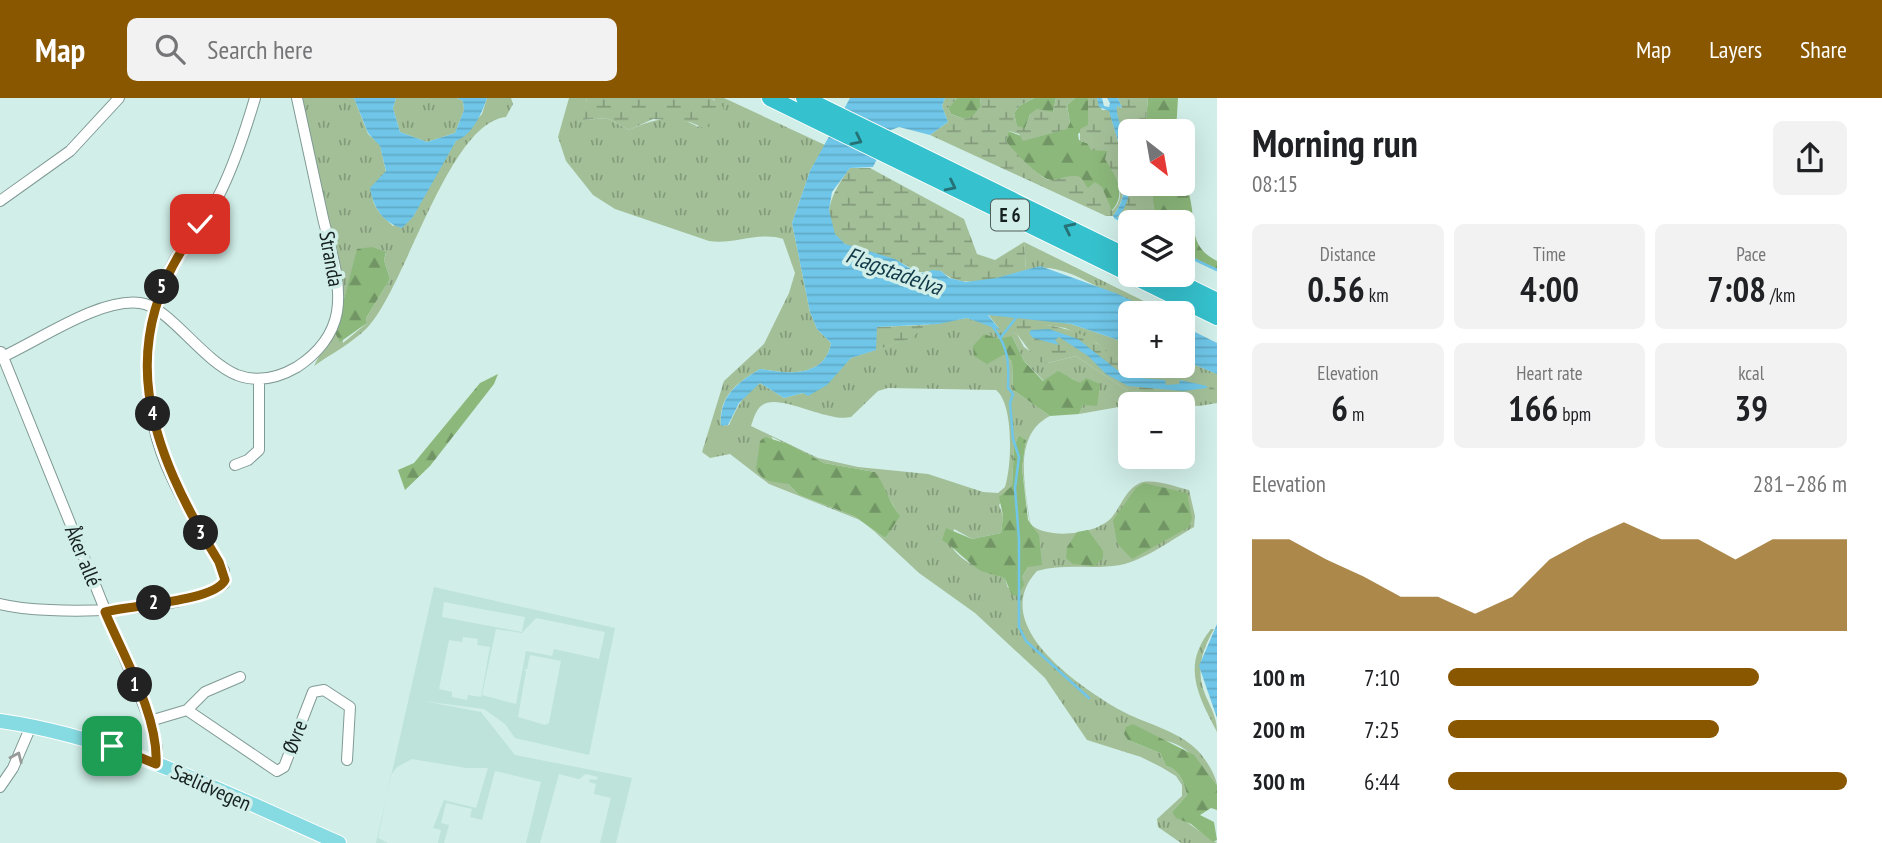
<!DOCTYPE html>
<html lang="en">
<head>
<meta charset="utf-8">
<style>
	:root { --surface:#fff; --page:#f2f2f2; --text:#202124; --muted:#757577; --accent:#895700 }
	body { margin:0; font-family:"PT Sans Narrow",sans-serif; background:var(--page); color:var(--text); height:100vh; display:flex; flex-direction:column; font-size:26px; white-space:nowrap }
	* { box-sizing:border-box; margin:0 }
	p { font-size:23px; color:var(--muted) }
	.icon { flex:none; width:38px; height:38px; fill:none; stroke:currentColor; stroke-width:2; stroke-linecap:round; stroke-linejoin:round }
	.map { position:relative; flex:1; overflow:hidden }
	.sheet { display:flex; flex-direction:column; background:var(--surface); width:665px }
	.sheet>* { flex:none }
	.needle { width:46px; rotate:149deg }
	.fabs { position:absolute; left:1118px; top:21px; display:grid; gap:14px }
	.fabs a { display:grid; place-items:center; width:77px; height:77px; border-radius:10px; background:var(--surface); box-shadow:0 7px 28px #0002; font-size:35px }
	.pin { position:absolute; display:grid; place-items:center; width:60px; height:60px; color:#fff; margin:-30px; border-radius:14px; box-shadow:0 4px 10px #0006 }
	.km { position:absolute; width:35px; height:35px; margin:-18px; border-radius:50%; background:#222; color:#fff; font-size:19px; line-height:35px; text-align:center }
	.round { display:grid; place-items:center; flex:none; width:74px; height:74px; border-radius:10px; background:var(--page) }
	.headline { display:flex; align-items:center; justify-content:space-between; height:119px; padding:0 35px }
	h1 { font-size:38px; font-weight:600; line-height:52px }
	.stats { display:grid; grid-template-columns:repeat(3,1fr); gap:10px; height:119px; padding:7px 35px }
	.stats div { display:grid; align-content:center; border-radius:10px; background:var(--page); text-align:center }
	.stats b { font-size:35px; font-weight:600 }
	.stats small { font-size:19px; font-weight:400 }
	.stats p { font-size:19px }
	.chart { height:196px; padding:14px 35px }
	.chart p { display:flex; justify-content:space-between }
	.chart svg { width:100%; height:126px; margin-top:7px; fill:var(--accent); opacity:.7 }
	ul { padding:0 35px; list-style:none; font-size:23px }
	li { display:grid; grid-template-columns:112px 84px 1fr; align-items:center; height:52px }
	li i { height:18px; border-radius:9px; background:var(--accent) }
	header { display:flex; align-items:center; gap:42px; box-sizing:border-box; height:98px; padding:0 35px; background:var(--accent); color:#fff }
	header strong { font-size:33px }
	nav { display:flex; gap:38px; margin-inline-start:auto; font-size:24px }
	.search { width:490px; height:63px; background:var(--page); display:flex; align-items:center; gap:18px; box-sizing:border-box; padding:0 24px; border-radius:10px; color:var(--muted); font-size:26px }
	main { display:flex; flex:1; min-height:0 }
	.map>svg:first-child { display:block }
	.built { fill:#bde3db; fill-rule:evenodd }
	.grass { fill:url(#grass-tufts); fill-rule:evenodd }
	.forest { fill:url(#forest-firs) }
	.wetland { fill:url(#wetland-marsh) }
	.water { fill:url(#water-rules) }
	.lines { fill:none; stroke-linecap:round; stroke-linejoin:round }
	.stream { stroke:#6fc6e8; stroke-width:2.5 }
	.minor-casing { stroke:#809a95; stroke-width:12 }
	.major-casing { stroke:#fff; stroke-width:16 }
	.highway-casing { stroke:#fff; stroke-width:18 }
	.minor { stroke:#fff; stroke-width:10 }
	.major { stroke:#86dae1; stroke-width:14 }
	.highway { stroke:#35c1cd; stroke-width:16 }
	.oneway { stroke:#267176 }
	.oneway2 { stroke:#969b9a }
	.route-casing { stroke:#fff; stroke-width:14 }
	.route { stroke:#895700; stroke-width:9 }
	.labels { text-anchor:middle; stroke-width:7; stroke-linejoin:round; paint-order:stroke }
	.shield { fill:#d1eee8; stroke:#4e5e5b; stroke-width:2 }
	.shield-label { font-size:19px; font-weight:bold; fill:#16211f }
	.street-label { font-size:21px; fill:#16211f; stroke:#d1eee8 }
	.water-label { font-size:23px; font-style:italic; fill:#113947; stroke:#d1eee8 }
</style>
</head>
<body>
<header>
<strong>Map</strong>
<div class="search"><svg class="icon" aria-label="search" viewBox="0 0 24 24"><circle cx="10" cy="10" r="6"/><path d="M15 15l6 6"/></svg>Search here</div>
<nav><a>Map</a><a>Layers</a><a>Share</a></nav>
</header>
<main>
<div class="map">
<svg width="1217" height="745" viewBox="0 0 1217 745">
	<defs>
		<pattern id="grass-tufts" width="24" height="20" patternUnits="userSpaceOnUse" patternTransform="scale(1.75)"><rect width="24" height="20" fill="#a3bf98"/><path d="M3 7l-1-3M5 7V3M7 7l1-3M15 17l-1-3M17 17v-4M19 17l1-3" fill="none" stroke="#849b7b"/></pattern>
		<pattern id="forest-firs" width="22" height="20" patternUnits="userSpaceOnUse" patternTransform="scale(1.75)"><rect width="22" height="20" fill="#8cb87b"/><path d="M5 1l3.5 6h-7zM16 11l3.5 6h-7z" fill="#719564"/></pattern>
		<pattern id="wetland-marsh" width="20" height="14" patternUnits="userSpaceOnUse" patternTransform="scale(1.75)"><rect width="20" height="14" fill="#a3bf98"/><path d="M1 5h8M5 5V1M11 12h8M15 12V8" fill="none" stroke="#849b7b"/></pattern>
		<pattern id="water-rules" width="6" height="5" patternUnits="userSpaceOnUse" patternTransform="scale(1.75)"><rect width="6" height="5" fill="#6fc6e8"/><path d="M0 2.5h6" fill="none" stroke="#5faac7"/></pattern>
	</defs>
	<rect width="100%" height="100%" fill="#d1eee8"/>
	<path class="built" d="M434,489L615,530L589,657L515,640L505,626L484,611L423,603L481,614L515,657L632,680L616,745H600L611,700L594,696L596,686L589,684L590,681L597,682L598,679L586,676L579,681L559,676L540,745H526L541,684L495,673L482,722L470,719L472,711L446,705L441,725L449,727L444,745H438L441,732L433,730L444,702L476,710L488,670H466L412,661L397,669L391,677L378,740L388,745H376ZM444,504L525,519L522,534L442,519ZM536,520L605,534L599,561L554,551L552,558L526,553L516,606L482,597L496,531L522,535ZM463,539L478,541L477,547L490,549L481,599L468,597L467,602L452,599V594L439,591L449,542L462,544ZM530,557L561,563L549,625L545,627L518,619L526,573L523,572L527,571Z"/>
	<path class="grass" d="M300,0H354L368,36L380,47L386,74C362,96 373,110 393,128L413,119L429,87L456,43L482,16L487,0H511L513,6L506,19C448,25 406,189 367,230C352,245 331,256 314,268L339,220ZM358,152L386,155L384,162L390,181L366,220L367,225L343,245L341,211Z
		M396,0H457L463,3L464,12L455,35L427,44L400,34L393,10Z
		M569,0H587L584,22L607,20L629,32C651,22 675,14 698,29L715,2L711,0H724L825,47L810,73L792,125L810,214L817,231L831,245C825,280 787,276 760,271C737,285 718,298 721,328L729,327C736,312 744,293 760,285L784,300L803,295L834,276L851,260L911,240L925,227L967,220L1017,236L1024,249L1048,265L1076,258L1128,293L1192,295L1181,277L1144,276L1116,264L1097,245L1065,230L1046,227L1049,222L1071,226L1130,246V268H1183V262L1217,276V305L1199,308L1147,304L1079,316L1083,307L1080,286C1069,276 1056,276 1044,283L1024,263L1012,238L1005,256L1012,264L1013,292L1050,318C1011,338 1026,390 1030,426C1047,442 1097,437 1112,419C1121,408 1126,391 1140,385C1153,380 1176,389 1189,392L1195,418L1194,429C1171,442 1145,462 1120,467C1092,472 1065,465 1037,473C987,527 1079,588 1120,612C1143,625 1177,632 1196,651C1204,658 1216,677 1217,687C1188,649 1178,637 1128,642L1160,655L1166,668C1180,672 1184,684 1187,697L1172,714L1217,745H1181L1158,729L1157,721L1182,698V687L1176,678L1161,669L1141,659L1087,642L1045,580L975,515L919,475L874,433L860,422L769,386L730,356L710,360L702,354L724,283L764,246L789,195L795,175L783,141C759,133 734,147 709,143L615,111L593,97L566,63L558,39ZM888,290L996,292C1014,306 1012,367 1005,389L998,395L983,394L928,376L858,369L818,360L751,328C753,322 756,312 761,308C778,293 826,325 851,319L878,293ZM1019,337L1026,342L1022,370L1030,429L1028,469L1022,479L1008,490L1005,481C986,471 964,468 951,448L954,431L972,441L1001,435L1003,418L999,407L1012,389L1014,348ZM772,339L824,365L875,374L899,418L887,438L885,440L854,418L799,397L788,386L779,382Z
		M1024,144L1168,215C1120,215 1071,157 1026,172Z
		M1211,531H1214C1200,556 1195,576 1208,603C1213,614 1217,622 1217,634C1198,597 1181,568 1211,531Z"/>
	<path class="forest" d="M957,0H980L981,8L973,19L964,21L951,16L948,10Z
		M1034,0H1056L1053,14L1030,16L1025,31L1017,29L1014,15L1019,8Z
		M1075,0H1088V28L1078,36L1079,42L1107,53C1113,73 1129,97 1111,113L1075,78C1067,79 1054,84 1047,81C1035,76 1012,53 1006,43L1008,33L1029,41L1070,25L1067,7Z
		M1148,0H1178L1176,33H1145Z
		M1183,71C1186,84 1190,97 1192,111C1194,134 1193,151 1217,163V171L1183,155V124L1155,123L1151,86H1183Z
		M372,149L386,154L384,162L390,181L366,220L367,225L340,244L335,235L357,151Z
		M984,236L999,241L1012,238L1024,263L1043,283L1058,273L1080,285L1086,280L1100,286L1097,308L1083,307L1079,316L1050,318L1013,292L1012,264L1005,256L987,266L974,258L973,248Z
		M498,276L494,286L430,368L405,392L398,372L414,365L480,285Z
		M1019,337L1026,342L1022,370L1028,422L1039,437L1042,467L1028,469L1022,479L1024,487L1017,498L1012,497L1005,481C996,476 986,476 978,471C965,462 955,450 942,442L946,430L972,441L1001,435L1003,418L999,399L1012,388L1014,348Z
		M765,339L788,346L824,365L875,374C885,387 889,404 900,418L887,438L885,440L854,418L799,397L788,386L769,383L761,378L756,371L760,343Z
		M1144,385L1187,395L1192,420L1189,429L1132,461L1117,445L1113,422L1136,390Z
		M1088,432L1103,453V460L1095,468L1073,466L1066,460L1067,449L1077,434Z
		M1133,626L1194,657L1217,687V712L1211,710L1200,717L1214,724L1217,742L1213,744L1191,726L1176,720L1172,714L1187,697C1184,684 1180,672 1166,668L1160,655L1128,642L1124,636L1126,629Z"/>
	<path class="wetland" d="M587,0H711L723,9L724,16L706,31L690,24L653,21L629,32L607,20L583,22Z
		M945,0H957L948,10L951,16L964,21L973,18L981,8L980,0H1034L1019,8L1014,15L1017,28L1025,30L1030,16L1037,11L1053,14L1056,0H1075L1067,7L1070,25L1067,31L1023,43L1019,36L1009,33L1006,43C1011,51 1040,81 1050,82C1059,83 1075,73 1082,81C1085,84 1085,87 1088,90L1095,84L1102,89L1112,113C1130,96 1114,77 1105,61L1107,53L1091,52L1087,45L1080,43V31L1088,27V0H1097L1102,12H1109C1118,46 1136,88 1113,118H1106L930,37L948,24L942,8Z
		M1118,0H1148L1145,33H1130V60L1117,17V8L1122,10Z
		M850,70H870L964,121L977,156L995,162L1024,144L1026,172C1001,179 963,194 941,173C913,179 915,168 891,161C877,156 858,154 845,146C814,126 834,91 850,70Z
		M1130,81V86H1151L1156,124H1130V130L1117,120L1124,107Z
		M988,216L1049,222L1047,227C1064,230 1084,235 1098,246C1113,258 1123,270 1143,275C1168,282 1195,272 1216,292L1183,296L1128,293L1076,258L1048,265L1038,264L1017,236L1000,232Z
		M925,227L912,240L876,252V229Z"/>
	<path class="water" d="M354,0H396L393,10L400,34L427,44L455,35L464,12L463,3L457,0H487C481,17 473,36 456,43L413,119L402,130C383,125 373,109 370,90L386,73L380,48L368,35Z
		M850,0H945L942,8L948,24L930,37L899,29L891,32L873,69L850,70L832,94L829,112L835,136L845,146L895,161L919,176L933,172L941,173L949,180L966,184L996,180L1040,168L1118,196L1157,215H1130V246L1071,226L988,217L1000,232L967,220L939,226L877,229L876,252L851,260L827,287L808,298L803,295L784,300L760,285L739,305L728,327L721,328C719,298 737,285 760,271C787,276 825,280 831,245L817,231L810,214L792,125L810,73Z
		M1097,0H1102L1104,8L1109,9L1110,5L1107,0H1118L1122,10L1117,8C1116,20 1122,29 1126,41C1132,63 1136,105 1115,121L1113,118C1137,88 1118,46 1109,13L1099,9Z
		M1183,228L1217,245V276L1183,262Z
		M1049,231L1078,241L1126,279L1165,282L1166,287L1179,286L1180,282L1207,288V290L1183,293L1128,288L1106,276L1088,258L1059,239L1055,242L1059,247L1033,240L1029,235L1031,232Z
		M1217,526V620L1199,568Z"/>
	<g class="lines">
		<path class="stream" d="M1116,120L1130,128
			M1183,156L1217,172
			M993,229C1009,250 1009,265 1008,290L1013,296L1010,305L1013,341L1019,359L1015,390L1019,442V529L1026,543L1089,600
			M1001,239L1016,220"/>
		<defs>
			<path id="minor" d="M0,103L70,53L119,0
				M1,254L150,623L157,650L156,666
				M2,259C40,242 99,200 140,205C169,208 201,262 237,277C258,285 278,280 297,269C317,256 333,237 337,214C342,183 330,150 323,120C314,80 306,40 297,0
				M235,367L248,362L259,352V283
				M0,506C48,518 185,515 224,486V473C207,442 187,413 172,380C140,314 139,230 173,165C185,141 205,123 218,99C234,68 245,34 255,0
				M187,612L205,594L240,579
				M150,623L187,612L277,673L284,669L313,594L324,592L350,609L347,662
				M0,689L13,670L31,628"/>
			<path id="major" d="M0,623C120,640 229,697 339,745"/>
			<path id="highway" d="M770,0L1130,176
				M804,0L1130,160
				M1131,177L1217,219
				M1164,177L1217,203"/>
		</defs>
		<use href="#minor" class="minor-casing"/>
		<use href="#major" class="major-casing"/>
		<use href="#highway" class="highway-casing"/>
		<use href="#minor" class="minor"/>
		<use href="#major" class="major"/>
		<use href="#highway" class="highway"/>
	</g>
	<defs><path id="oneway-chevron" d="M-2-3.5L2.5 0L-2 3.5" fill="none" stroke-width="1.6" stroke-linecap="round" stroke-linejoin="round" transform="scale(1.75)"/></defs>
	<g class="oneway">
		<use href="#oneway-chevron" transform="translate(857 42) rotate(26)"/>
		<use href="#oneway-chevron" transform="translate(951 88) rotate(26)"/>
		<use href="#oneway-chevron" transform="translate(1069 130) rotate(-154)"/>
	</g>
	<use class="oneway2" href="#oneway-chevron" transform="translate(17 659) rotate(-66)"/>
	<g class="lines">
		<defs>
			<path id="route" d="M112,648L156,666C159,619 123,557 105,514C130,507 214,504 225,482L219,464C149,350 109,243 200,126"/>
		</defs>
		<use href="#route" class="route-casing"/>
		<use href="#route" class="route"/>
	</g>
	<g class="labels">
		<rect class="shield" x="991" y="101.5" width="38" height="31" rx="5"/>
		<g class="shield-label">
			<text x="1010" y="124">E 6</text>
		</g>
		<g class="street-label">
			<text transform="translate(331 161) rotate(80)" y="7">Stranda</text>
			<text transform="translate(83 458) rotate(68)" y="7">Åker allé</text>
			<text transform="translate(295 639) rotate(-69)" y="7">Øvre</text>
			<text transform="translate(211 690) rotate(24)" y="7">Sælidvegen</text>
		</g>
		<g class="water-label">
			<text transform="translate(894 173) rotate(20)" y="8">Flagstadelva</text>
		</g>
	</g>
</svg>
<div class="fabs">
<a><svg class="needle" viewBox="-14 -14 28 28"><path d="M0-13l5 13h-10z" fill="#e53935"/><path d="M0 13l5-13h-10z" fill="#757577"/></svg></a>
<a><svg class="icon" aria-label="layers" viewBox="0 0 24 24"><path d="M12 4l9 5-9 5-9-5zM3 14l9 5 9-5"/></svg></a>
<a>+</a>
<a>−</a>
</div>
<div class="pin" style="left:112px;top:648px;background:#1e9e55"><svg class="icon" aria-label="arrive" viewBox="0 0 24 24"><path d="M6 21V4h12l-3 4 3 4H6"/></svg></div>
<div class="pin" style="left:200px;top:126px;background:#d93025"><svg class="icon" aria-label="check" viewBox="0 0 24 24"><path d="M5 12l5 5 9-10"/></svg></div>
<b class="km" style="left:135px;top:587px">1</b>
<b class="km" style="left:154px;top:505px">2</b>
<b class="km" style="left:201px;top:435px">3</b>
<b class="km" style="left:153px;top:316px">4</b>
<b class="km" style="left:162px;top:189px">5</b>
</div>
<section class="sheet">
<div class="headline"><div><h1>Morning run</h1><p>08:15</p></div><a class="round"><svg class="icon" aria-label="share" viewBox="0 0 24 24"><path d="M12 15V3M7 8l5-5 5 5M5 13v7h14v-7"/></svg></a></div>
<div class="stats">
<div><p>Distance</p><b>0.56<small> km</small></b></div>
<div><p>Time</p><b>4:00</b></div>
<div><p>Pace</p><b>7:08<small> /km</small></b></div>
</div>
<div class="stats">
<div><p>Elevation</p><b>6<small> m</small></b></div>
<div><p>Heart rate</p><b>166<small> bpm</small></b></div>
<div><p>kcal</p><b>39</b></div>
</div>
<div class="chart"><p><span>Elevation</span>281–286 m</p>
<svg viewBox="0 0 160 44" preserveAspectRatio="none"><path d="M0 44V12L10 12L20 19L30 25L40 32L50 32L60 38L70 32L80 19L90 12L100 6L110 12L120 12L130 19L140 12L150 12L160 12V44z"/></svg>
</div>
<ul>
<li><b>100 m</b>7:10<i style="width:78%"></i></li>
<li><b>200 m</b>7:25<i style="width:68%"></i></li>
<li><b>300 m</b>6:44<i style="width:100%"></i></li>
</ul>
</section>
</main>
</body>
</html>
